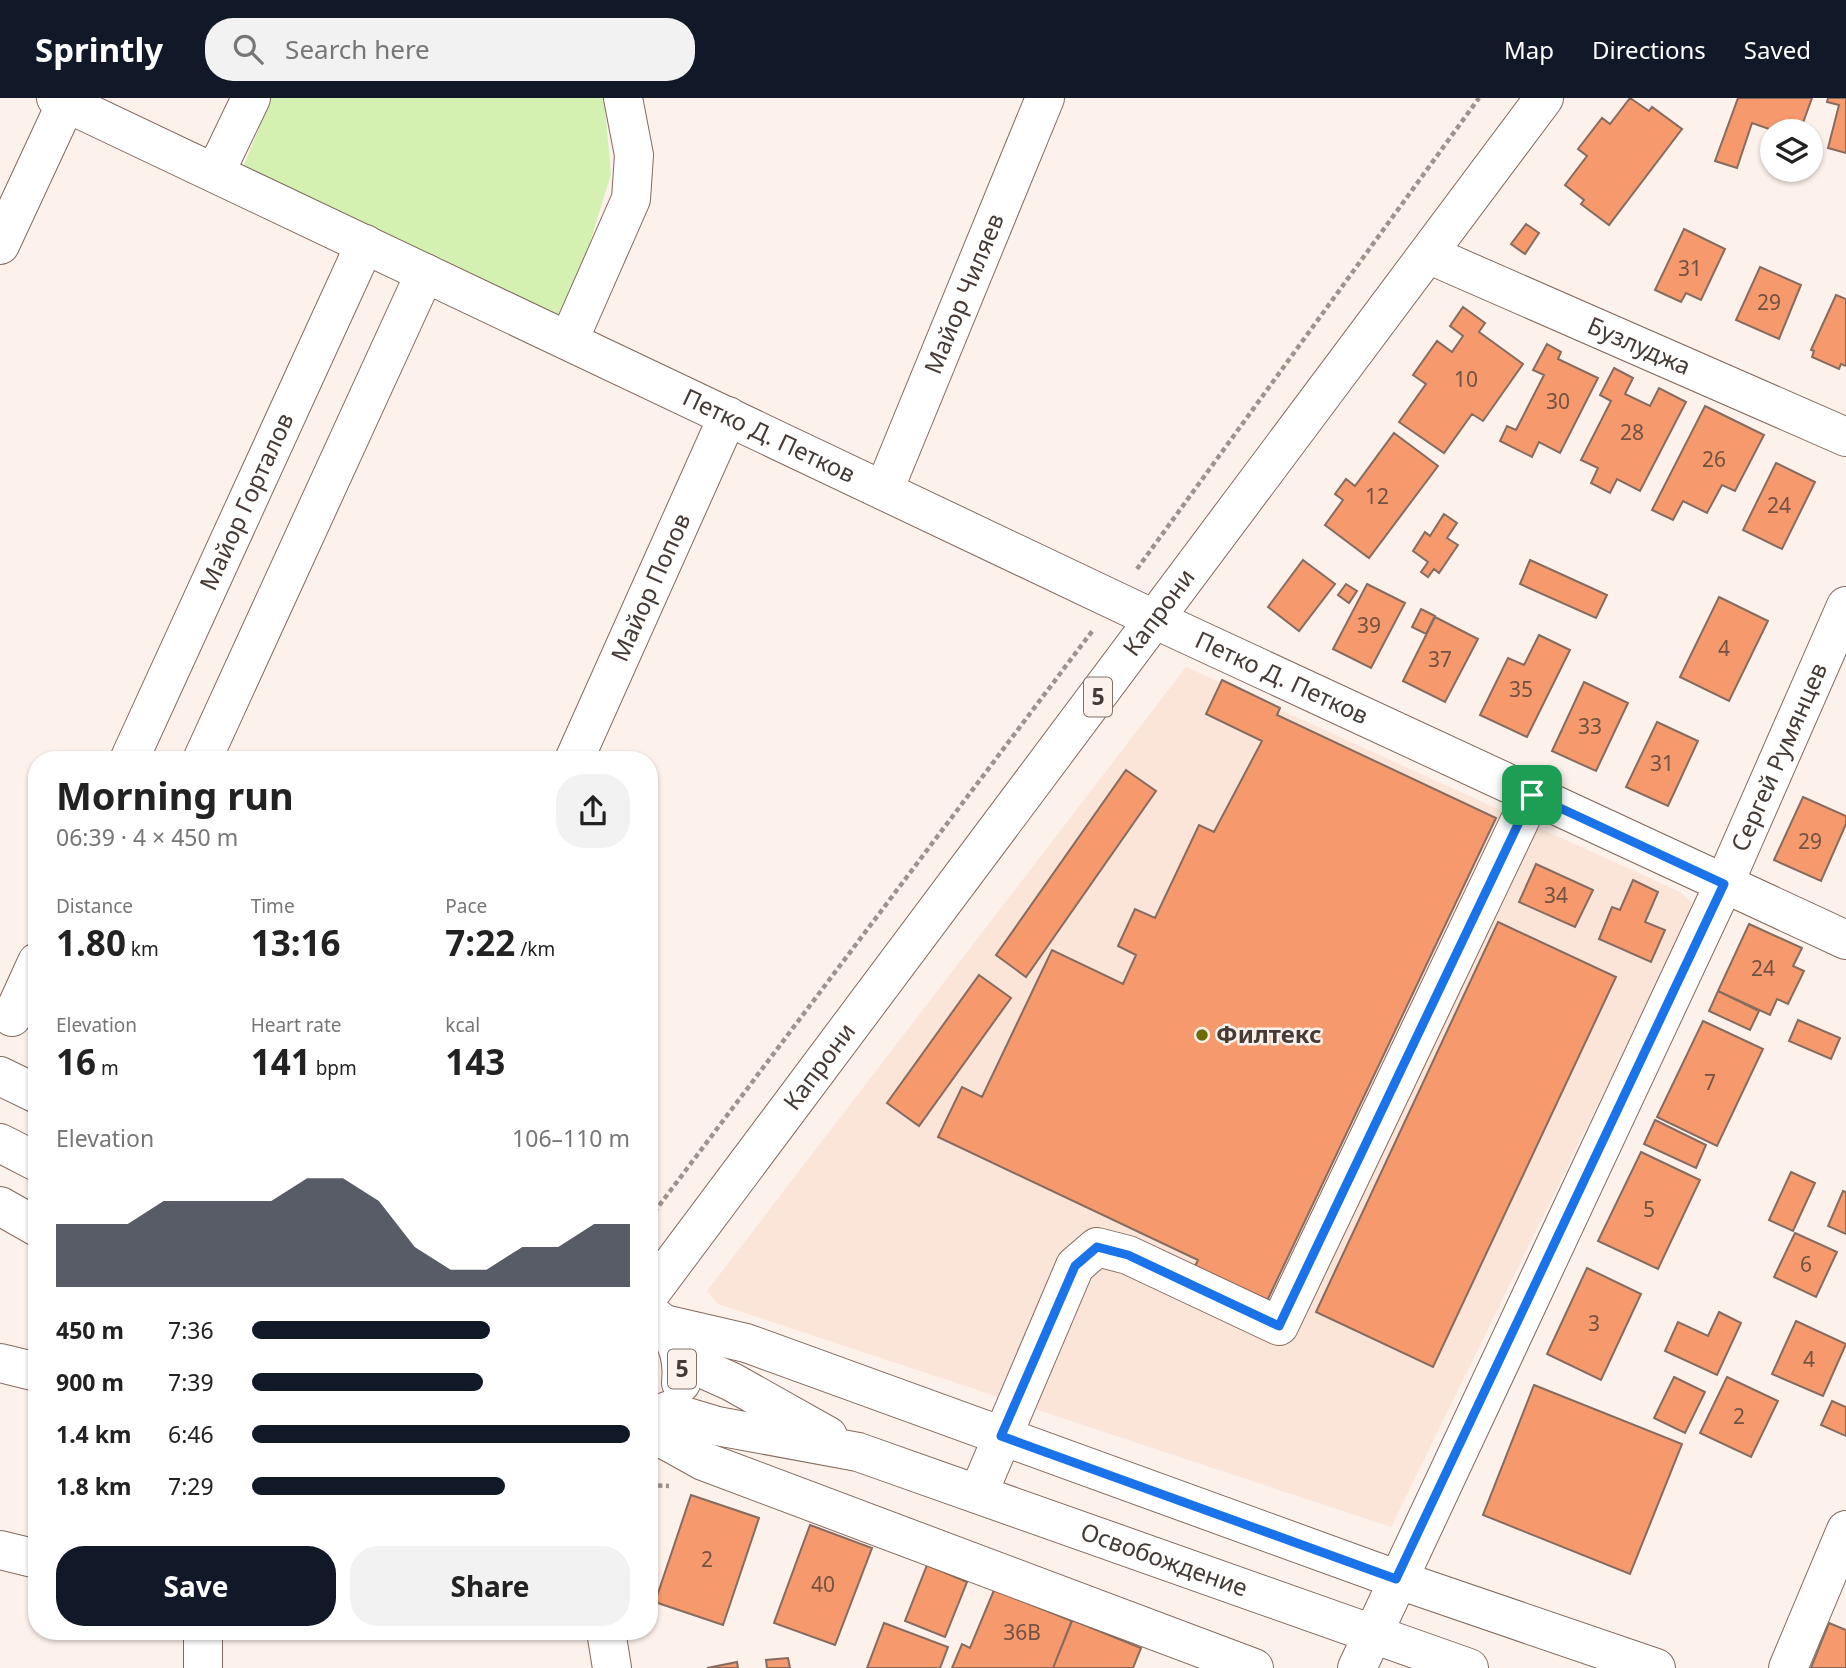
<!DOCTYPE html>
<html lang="en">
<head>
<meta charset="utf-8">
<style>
	:root { --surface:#fff; --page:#f2f2f2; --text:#222; --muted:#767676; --accent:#111827 }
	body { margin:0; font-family:"Noto Sans",sans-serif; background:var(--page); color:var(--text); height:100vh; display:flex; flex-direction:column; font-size:26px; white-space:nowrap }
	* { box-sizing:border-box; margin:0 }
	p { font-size:23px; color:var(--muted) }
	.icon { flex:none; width:38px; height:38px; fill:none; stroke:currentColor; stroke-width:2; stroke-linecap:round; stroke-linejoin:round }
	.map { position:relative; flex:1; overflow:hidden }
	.panel { position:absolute; left:28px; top:653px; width:630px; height:889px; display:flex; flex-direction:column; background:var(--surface); border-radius:28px; box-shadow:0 2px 5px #0004 }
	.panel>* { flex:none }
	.fabs { position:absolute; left:1760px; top:21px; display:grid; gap:14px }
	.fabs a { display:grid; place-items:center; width:63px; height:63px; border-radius:50%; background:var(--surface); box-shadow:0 2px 5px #0004; font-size:35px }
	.pin { position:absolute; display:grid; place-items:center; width:60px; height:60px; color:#fff; margin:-30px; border-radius:14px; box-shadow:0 4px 10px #0006 }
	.round { display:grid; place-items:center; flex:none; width:74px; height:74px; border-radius:28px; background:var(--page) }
	.overview { display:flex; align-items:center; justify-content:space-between; height:119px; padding:0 28px }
	h1 { font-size:38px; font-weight:700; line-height:52px }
	.figures { display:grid; grid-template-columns:repeat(3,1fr); gap:10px; height:119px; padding:7px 28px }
	.figures div { display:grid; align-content:center }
	.figures b { font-size:35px; font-weight:700 }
	.figures small { font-size:19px; font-weight:400 }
	.figures p { font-size:19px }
	.chart { height:196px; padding:14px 28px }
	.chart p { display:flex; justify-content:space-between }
	.chart svg { width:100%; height:126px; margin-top:7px; fill:var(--accent); opacity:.7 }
	.primary-button { display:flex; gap:14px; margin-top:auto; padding:14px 28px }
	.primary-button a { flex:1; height:80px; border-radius:28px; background:var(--accent); color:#fff; font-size:28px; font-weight:700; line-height:80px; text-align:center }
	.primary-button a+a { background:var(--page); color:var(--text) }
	ul { padding:0 28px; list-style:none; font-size:23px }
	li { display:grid; grid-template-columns:112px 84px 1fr; align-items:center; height:52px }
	li i { height:18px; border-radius:9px; background:var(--accent) }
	header { display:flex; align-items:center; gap:42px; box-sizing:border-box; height:98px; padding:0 35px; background:var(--accent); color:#fff }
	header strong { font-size:33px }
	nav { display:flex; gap:38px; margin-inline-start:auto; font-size:24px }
	.search { width:490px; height:63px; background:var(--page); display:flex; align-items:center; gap:18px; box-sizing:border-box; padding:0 24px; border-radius:28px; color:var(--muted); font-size:26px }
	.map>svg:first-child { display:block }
	.industrial { fill:#fbe4d8 }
	.green { fill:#d4f1b2 }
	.building { fill:#f6996c; stroke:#866c60; stroke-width:2 }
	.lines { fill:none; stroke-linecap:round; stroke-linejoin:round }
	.minor-casing { stroke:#846a5e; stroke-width:40 }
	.major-casing { stroke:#846a5e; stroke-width:40 }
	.path { stroke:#9f938d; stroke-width:4.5; stroke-dasharray:5 3.5; stroke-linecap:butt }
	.minor { stroke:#fff; stroke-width:38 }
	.major { stroke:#fff; stroke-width:38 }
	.route-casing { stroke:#fff; stroke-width:14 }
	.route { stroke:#1a73e8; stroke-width:9 }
	.poi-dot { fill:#6c6c0b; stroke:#fdf1eb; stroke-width:2.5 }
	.labels { text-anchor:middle; stroke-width:5; stroke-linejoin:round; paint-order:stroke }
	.number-label { font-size:21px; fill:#725243 }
	.shield { fill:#fdf1eb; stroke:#7d716c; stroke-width:2 }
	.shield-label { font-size:23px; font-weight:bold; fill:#463a35 }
	.street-label { font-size:24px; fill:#463a35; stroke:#fdf1eb }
	.poi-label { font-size:24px; font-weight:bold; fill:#463a35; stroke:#fdf1eb; text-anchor:start }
</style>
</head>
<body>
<header>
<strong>Sprintly</strong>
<div class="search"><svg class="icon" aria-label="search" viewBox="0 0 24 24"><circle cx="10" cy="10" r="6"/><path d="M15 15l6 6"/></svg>Search here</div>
<nav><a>Map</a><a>Directions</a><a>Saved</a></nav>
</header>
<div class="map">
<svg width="1846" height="1570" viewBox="0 0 1846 1570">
	<rect width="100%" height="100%" fill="#fdf1eb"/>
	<path class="industrial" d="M1186,569L1680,794L1691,804L1692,814L1391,1429L718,1206L707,1193Z"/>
	<path class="green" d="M271,0H604L611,76L588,151L557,224L241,74Z"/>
	<path class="building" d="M1630,0L1649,13L1652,9L1682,31L1609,127L1581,106L1584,102L1565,87L1587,58L1578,51L1602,20L1610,26Z
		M1738,0H1812L1800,33H1775L1752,25L1737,70L1715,63Z
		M1828,0H1846V55L1828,50L1839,7L1827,4Z
		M1526,126L1539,135L1525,156L1511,146Z
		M1684,131L1725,151L1701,202L1686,195L1681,204L1655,192Z
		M1760,169L1801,187L1779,241L1736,222Z
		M1836,197L1846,201V268L1841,266L1839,271L1812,259L1814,253L1811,252Z
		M1463,209L1485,225L1479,234L1523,266L1483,323L1472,316L1444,355L1399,324L1426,286L1413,277L1437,243L1452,254L1463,238L1450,228Z
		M1547,246L1561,254L1558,261L1598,280L1560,355L1539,344L1532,359L1500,343L1507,328L1516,332L1544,277L1533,272Z
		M1614,270L1633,280L1625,296L1650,308L1659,290L1686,304L1640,393L1617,381L1610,395L1591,385L1598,370L1581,362L1611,303L1600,297Z
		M1705,308L1764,337L1735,393L1722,387L1707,415L1683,403L1673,422L1652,412Z
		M1394,335L1438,368L1369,460L1325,427L1343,402L1335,396L1346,381L1355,388Z
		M1776,365L1815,384L1782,451L1743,432Z
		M1444,416L1457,425L1447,440L1458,447L1439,475L1434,471L1428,479L1421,474L1428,464L1413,453L1425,434L1430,438Z
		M1303,462L1335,486L1299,533L1268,509Z
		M1530,462L1607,497L1596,520L1520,486Z
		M1346,486L1357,493L1349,505L1338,497Z
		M1367,486L1405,505L1371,570L1333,551Z
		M1719,499L1768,523L1729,603L1680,579Z
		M1421,511L1435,518L1426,536L1412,529Z
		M1435,519L1478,541L1445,604L1403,583Z
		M1539,537L1570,552L1527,639L1480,617L1508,560L1524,567Z
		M1222,582L1280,610L1277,617L1496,720L1266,1205L1194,1170L1198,1162L938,1039L962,989L982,999L1052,852L1123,886L1136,857L1118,848L1135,811L1155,820L1199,727L1214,734L1262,643L1206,616Z
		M1584,584L1628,605L1596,673L1552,653Z
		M1657,624L1698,643L1668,708L1626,689Z
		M1126,672L1156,693L1026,879L996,857Z
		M1803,699L1846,718V726L1821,783L1774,762Z
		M1536,766L1593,792L1575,829L1519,804Z
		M1633,782L1658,794L1645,824L1665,832L1651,864L1599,841L1612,809L1620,812Z
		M1498,824L1616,879L1433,1269L1316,1214Z
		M1749,826L1802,850L1793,868L1804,873L1788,906L1777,901L1770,917L1718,893Z
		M979,877L1011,900L919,1028L887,1005Z
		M1718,893L1759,913L1750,932L1709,913Z
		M1798,922L1840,940L1831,961L1789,943Z
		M1703,923L1763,951L1717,1048L1657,1019Z
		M1655,1022L1706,1047L1696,1070L1644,1046Z
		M1641,1054L1700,1082L1658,1171L1598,1143Z
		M1791,1074L1815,1085L1793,1133L1769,1122Z
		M1843,1093L1846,1094V1136L1828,1128Z
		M1795,1135L1837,1154L1816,1199L1774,1179Z
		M1587,1170L1641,1196L1601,1282L1547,1256Z
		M1719,1214L1741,1225L1717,1277L1665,1253L1678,1224L1708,1238Z
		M1796,1223L1846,1246L1823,1298L1772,1276Z
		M1674,1279L1705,1294L1685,1335L1654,1320Z
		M1727,1279L1778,1303L1751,1359L1700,1335Z
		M1534,1287L1682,1346L1630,1476L1483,1417Z
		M1832,1303L1846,1309V1338L1821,1327Z
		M691,1397L759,1420L723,1527L655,1504Z
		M810,1427L872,1450L835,1547L774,1525Z
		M927,1467L967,1484L945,1539L905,1523Z
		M994,1492L1072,1523L1053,1570H952L962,1546L970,1550Z
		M1072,1522L1141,1550L1133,1570H1053Z
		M884,1525L948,1549L940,1570H867Z
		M1829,1525L1846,1532V1570H1811Z
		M788,1560L790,1570H767L766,1562Z
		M737,1564L738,1570H707Z"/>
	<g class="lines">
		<defs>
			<g id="minor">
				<path id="s1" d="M56,0L1156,522L1846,842"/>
				<path d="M215,75L251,0"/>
				<path d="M0,147L66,5"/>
				<path id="s2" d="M1430,157L1846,339"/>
				<path d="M569,242L631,101L634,57L623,0"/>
				<path id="s3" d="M884,392L1045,0"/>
				<path id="s4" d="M129,662L365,146"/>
				<path d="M202,662L425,175"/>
				<path id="s5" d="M574,662L728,318"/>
				<path d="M12,919L37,864"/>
				<path d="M0,1108L37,1129"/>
				<path d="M664,1226L746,1245L1396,1481L1656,1570"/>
				<path d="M0,1265L37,1274"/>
				<path d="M649,1333L703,1363L1254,1570"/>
				<path d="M978,1396L1075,1168L1097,1149L1128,1157L1279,1228L1532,697"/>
				<path d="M0,1452L37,1461"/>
				<path d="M203,1570V1533"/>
				<path id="s6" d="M1357,1570L1724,786L1846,508"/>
				<path d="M1788,1570L1846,1432"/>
			</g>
			<g id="major">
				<path d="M0,978L37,996"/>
				<path d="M0,1045L37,1064"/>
				<path id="s7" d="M649,1197L1544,0"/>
				<path d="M649,1215C675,1231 684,1256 681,1285"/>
				<path d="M681,1261L732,1284L828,1338"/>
				<path id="s8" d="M667,1313L717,1328L858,1354L1469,1570"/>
				<path d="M606,1533L612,1570"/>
			</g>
		</defs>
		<use href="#minor" class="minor-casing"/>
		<use href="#major" class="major-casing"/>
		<path class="path" d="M1137,471L1479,0
			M649,1121L1093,532
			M649,1387L669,1388"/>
		<use href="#minor" class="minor"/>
		<use href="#major" class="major"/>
	</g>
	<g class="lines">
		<defs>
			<path id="route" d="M1532,697L1724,786L1396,1481L1001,1338L1075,1168L1097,1149L1128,1157L1279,1228Z"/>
		</defs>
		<use href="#route" class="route-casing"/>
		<use href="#route" class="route"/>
	</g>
	<circle class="poi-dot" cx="1202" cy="937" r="7"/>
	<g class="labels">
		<g class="number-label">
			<text x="1690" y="178">31</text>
			<text x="1769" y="212">29</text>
			<text x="1466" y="289">10</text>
			<text x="1558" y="311">30</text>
			<text x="1632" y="342">28</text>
			<text x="1714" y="369">26</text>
			<text x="1377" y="406">12</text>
			<text x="1779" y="415">24</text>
			<text x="1369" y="535">39</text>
			<text x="1724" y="558">4</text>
			<text x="1440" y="569">37</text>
			<text x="1521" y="599">35</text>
			<text x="1590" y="636">33</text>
			<text x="1662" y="673">31</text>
			<text x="1810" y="751">29</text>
			<text x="1556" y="805">34</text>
			<text x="1763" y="878">24</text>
			<text x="1710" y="992">7</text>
			<text x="1649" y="1119">5</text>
			<text x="1806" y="1174">6</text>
			<text x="1594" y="1233">3</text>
			<text x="1809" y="1269">4</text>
			<text x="1739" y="1326">2</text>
			<text x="707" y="1469">2</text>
			<text x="823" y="1494">40</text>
			<text x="1022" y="1542">36B</text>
		</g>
		<g class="shield">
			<rect x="1084" y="579.5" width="28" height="39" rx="5"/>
			<rect x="668" y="1251.5" width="28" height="39" rx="5"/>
		</g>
		<g class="shield-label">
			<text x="1098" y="607">5</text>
			<text x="682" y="1279">5</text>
		</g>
		<g class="street-label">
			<text dy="8" stroke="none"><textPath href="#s3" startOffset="212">Майор Чиляев</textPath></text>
			<text dy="8" stroke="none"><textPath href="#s2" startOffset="228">Бузлуджа</textPath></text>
			<text dy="8" stroke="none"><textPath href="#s1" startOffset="789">Петко Д. Петков</textPath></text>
			<text dy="8" stroke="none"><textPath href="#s4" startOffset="284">Майор Горталов</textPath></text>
			<text dy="8" stroke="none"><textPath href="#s5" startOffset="189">Майор Попов</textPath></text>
			<text dy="8" stroke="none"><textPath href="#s7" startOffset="852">Капрони</textPath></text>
			<text dy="8" stroke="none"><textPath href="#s1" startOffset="1356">Петко Д. Петков</textPath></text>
			<text dy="8" stroke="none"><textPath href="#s6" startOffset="1004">Сергей Румянцев</textPath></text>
			<text dy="8" stroke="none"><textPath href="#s7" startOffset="285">Капрони</textPath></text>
			<text dy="8" stroke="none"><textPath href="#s8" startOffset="520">Освобождение</textPath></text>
		</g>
		<g class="poi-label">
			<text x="1216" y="945">Филтекс</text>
		</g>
	</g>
</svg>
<div class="fabs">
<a><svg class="icon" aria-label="layers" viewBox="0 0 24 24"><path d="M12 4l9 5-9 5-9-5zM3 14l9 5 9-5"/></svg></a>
</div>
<div class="pin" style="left:1532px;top:697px;background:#1e9e55"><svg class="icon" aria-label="arrive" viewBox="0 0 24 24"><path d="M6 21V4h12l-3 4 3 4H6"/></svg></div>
<section class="panel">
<div class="overview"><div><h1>Morning run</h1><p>06:39 · 4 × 450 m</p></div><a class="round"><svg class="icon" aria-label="share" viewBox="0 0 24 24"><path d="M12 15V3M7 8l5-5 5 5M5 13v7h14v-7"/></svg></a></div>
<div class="figures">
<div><p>Distance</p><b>1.80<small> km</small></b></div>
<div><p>Time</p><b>13:16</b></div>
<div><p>Pace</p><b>7:22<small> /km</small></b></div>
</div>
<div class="figures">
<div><p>Elevation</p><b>16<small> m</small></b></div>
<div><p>Heart rate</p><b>141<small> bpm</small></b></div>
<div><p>kcal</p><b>143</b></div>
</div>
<div class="chart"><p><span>Elevation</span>106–110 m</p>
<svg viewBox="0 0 160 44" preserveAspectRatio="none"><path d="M0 44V22L10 22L20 22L30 14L40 14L50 14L60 14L70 6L80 6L90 14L100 30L110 38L120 38L130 30L140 30L150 22L160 22V44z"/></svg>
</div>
<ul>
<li><b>450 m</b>7:36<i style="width:63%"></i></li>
<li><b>900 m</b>7:39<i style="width:61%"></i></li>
<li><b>1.4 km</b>6:46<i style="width:100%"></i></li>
<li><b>1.8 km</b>7:29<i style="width:67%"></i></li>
</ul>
<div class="primary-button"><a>Save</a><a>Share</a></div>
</section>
</div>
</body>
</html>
